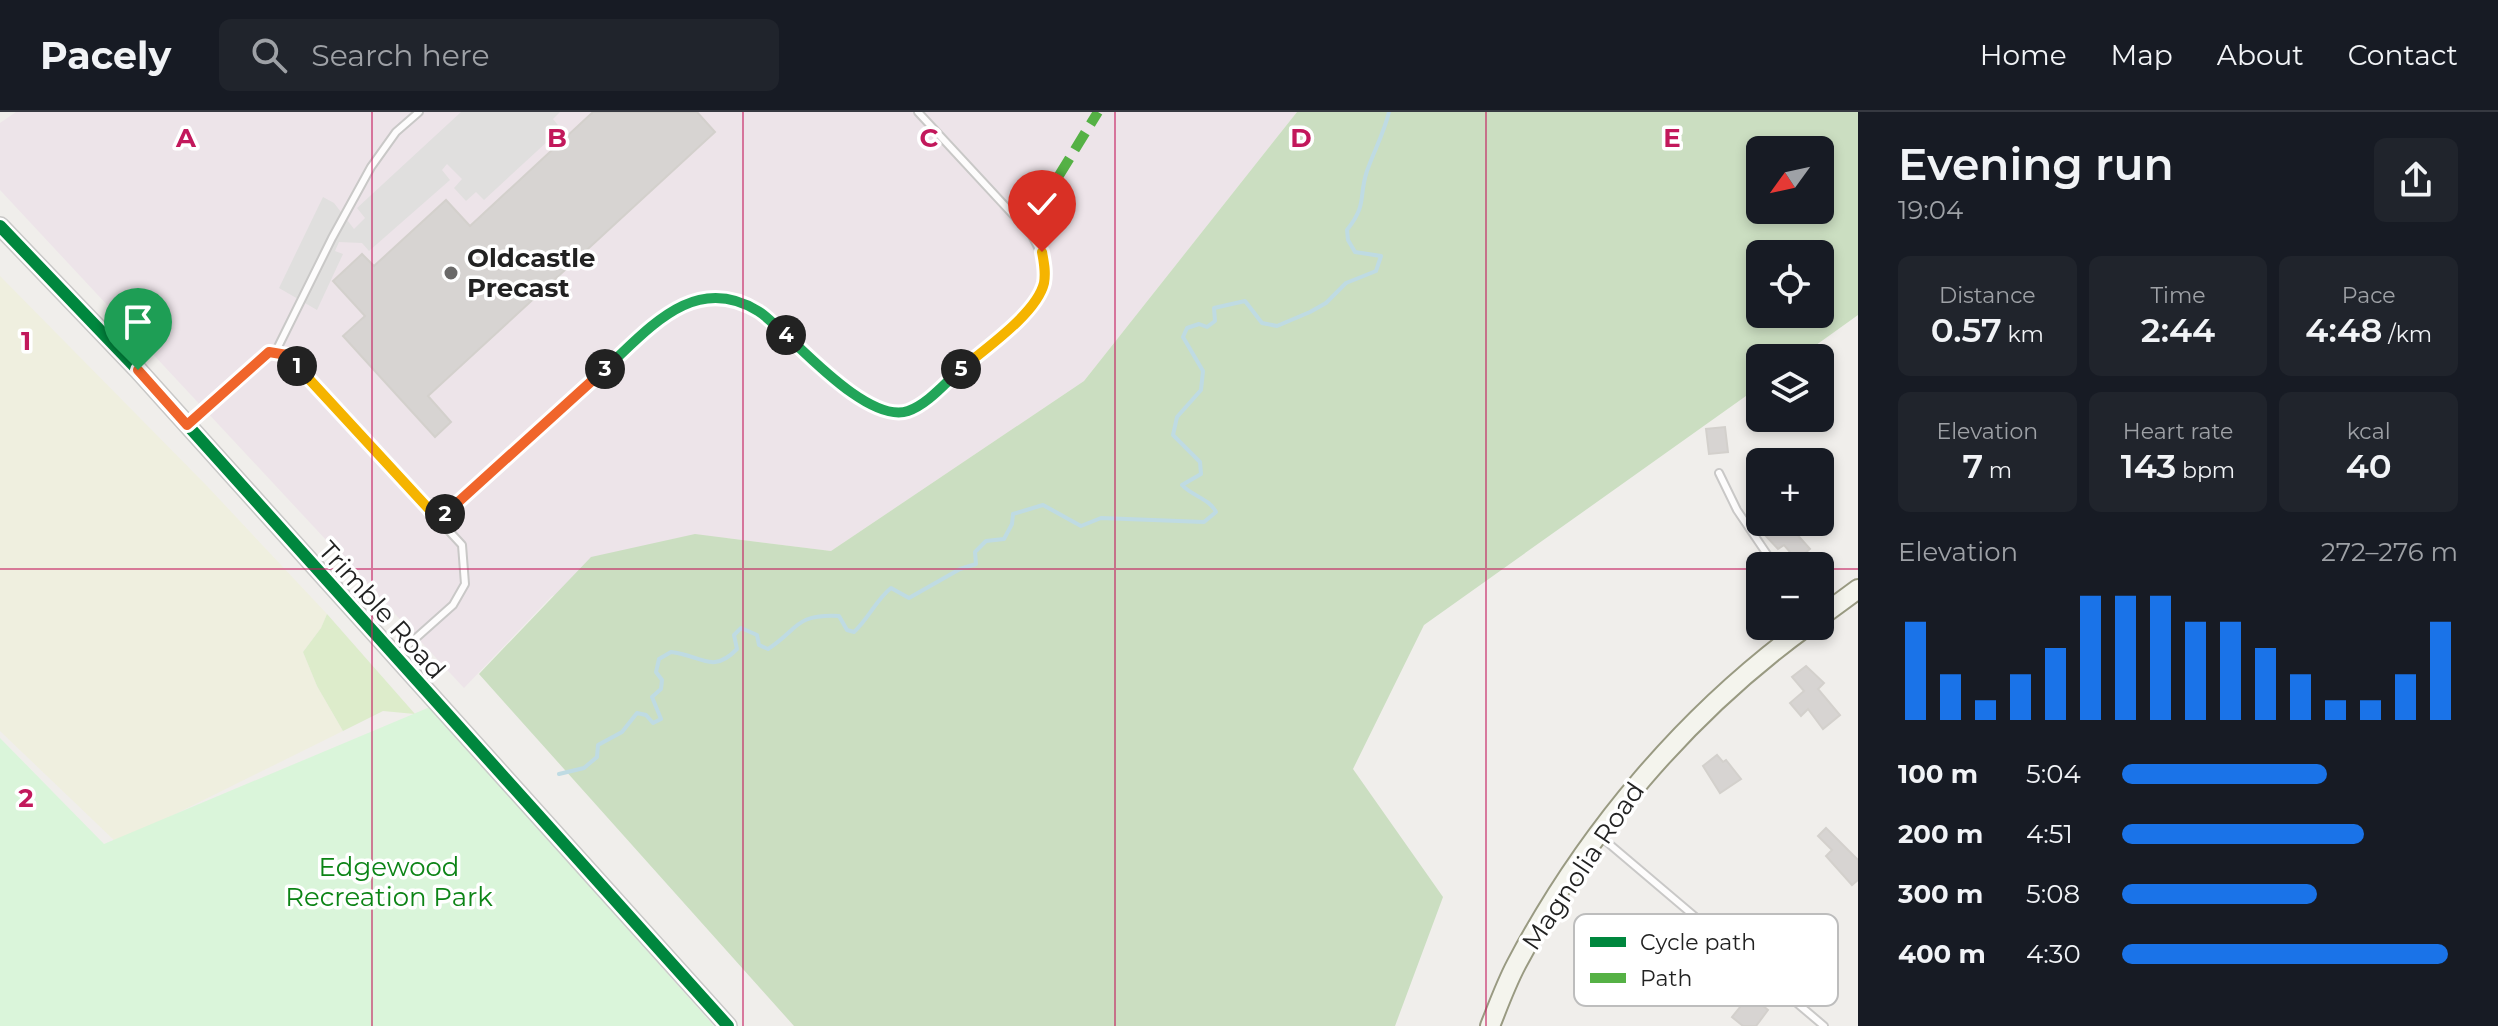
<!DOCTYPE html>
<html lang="en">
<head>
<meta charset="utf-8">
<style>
	:root { --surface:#171b24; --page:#20242c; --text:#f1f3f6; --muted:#9ea1a6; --line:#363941; --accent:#1a73e8 }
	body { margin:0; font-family:Montserrat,sans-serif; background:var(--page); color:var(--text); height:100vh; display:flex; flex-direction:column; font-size:30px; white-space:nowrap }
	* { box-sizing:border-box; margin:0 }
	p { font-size:26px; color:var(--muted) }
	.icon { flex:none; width:44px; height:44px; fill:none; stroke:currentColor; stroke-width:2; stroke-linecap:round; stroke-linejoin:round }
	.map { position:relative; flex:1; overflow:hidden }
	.panel { display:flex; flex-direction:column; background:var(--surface); width:640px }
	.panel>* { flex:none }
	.needle { width:52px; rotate:237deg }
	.tools { position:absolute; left:1746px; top:24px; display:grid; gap:16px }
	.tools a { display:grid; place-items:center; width:88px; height:88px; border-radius:12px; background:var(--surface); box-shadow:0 4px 12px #0003; font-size:40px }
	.pin { position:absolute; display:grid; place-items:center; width:68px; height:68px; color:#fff; margin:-82px -34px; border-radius:50% 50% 50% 0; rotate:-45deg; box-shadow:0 0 8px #0007 }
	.pin .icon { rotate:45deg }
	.km { position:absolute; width:40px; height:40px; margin:-20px; border-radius:50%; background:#222; color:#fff; font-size:22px; line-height:40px; text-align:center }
	.round { display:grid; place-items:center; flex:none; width:84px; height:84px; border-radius:12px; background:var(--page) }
	.headline { display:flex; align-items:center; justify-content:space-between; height:136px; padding:0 40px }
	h1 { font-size:44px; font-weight:600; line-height:60px }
	.stats { display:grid; grid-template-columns:repeat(3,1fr); gap:12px; height:136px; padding:8px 40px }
	.stats div { display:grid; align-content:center; border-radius:12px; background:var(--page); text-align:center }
	.stats b { font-size:34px; font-weight:600 }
	.stats small { font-size:22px; font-weight:400 }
	.stats p { font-size:22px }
	.chart { height:224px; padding:16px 40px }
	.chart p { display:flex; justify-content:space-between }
	.chart svg { width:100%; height:144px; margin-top:8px; stroke:var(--accent); stroke-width:6 }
	ul { padding:0 40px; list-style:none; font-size:26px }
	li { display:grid; grid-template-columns:128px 96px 1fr; align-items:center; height:60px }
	li i { height:20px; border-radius:10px; background:var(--accent) }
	header { display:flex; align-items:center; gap:48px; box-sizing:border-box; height:112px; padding:0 40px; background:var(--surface); border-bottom:2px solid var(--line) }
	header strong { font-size:38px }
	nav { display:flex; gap:44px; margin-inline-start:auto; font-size:28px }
	.search { width:560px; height:72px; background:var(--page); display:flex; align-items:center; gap:20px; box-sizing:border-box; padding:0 28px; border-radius:12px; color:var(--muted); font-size:30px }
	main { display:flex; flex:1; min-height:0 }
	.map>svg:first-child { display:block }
	.industrial { fill:#ede4e9 }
	.farmland { fill:#efefdf }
	.grass { fill:#ddeccb }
	.forest { fill:#cbdec1; fill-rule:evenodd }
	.park { fill:#daf5da }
	.parking { fill:#e0dfde }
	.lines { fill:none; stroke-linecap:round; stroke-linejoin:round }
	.stream { stroke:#bfdbe3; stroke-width:4 }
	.building { fill:#d7d4d2; stroke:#d3d0cc; stroke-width:2 }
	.service-casing { stroke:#c9c8c7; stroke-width:10 }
	.tertiary-casing { stroke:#c9c8c7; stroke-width:20 }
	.secondary-casing { stroke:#999a82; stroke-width:22 }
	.service { stroke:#fdfcfc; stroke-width:6 }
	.tertiary { stroke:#fdfcfc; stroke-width:16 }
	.secondary { stroke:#f4f4ed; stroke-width:18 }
	.quiet { stroke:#55b145; stroke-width:10; stroke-dasharray:20 10; stroke-linecap:butt }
	.cycleway-casing { stroke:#fff; stroke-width:17 }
	.cycleway { stroke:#00873e; stroke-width:12 }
	.split-1-casing { stroke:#fff; stroke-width:16 }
	.split-2-casing { stroke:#fff; stroke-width:16 }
	.split-3-casing { stroke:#fff; stroke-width:16 }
	.split-4-casing { stroke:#fff; stroke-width:16 }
	.split-5-casing { stroke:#fff; stroke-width:16 }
	.split-6-casing { stroke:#fff; stroke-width:16 }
	.split-1 { stroke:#f0652b; stroke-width:10 }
	.split-2 { stroke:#f5b400; stroke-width:10 }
	.split-3 { stroke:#f0652b; stroke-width:10 }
	.split-4 { stroke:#22a559; stroke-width:10 }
	.split-5 { stroke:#22a559; stroke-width:10 }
	.split-6 { stroke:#f5b400; stroke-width:10 }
	.grid { fill:none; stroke:#c2185b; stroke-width:2; stroke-opacity:0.55 }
	.poi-dot { fill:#6a6968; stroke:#fff; stroke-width:3 }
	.labels { text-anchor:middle; stroke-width:7; stroke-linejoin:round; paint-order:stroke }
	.poi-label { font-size:26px; font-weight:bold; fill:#222; stroke:#fff; text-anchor:start }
	.street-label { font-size:26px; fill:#222; stroke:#fff }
	.park-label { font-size:26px; fill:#0c8416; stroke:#fff }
	.key { fill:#fff; stroke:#bdbdbd; stroke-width:2 }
	.key-label { font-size:22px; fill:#222 }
	.grid-label { font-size:26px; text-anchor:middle; font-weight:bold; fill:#c2185b; stroke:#fff; stroke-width:7; stroke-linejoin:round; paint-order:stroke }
</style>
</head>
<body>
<header>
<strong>Pacely</strong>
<div class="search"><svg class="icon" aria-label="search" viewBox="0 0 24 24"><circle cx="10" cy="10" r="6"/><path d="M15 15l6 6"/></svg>Search here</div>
<nav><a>Home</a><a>Map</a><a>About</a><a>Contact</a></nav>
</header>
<main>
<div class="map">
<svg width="1858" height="914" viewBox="0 0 1858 914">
	<rect width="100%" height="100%" fill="#f0eeeb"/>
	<path class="industrial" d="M16,0H1297L1084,269L831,439L727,426L552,484L464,576L0,78V11Z"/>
	<path class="farmland" d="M0,164L207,374L327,502L321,516L303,540L317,574L343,619L117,731L0,619Z"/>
	<path class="grass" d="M327,502L415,602L383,599L343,619L317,574L303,540L321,516Z"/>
	<path class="forest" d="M1297,0H1858V203L1798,246H1760V274L1424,513L1353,657L1443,785L1395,914H794L479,562L591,445L695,422L831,439L1084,269ZM1760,38H1820V98H1760ZM1760,142H1820V202H1760Z"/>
	<path class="park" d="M430,595L714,914H0V626L104,732Z"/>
	<path class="parking" d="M461,0H560L553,7L561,17L484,88L476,80L466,89L454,76L462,67L447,52L442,58L450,68L369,139L362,131L339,130L335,139L343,142L317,198L279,176L323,85L334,91L354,117L365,106L357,96Z"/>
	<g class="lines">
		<path class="stream" d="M559,662L584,656L597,645L598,633L622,620L637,601L646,603L653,611L661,607L652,585L661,577L662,568L656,560L659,547L671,540C701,543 712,563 737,537L734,523L741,516L757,523L759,533L768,537C799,517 794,502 839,504L847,518L854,520C869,506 876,488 891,476L909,486L960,457L976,452L975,440L986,429L1004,427L1012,412L1013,402L1043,393L1081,414L1101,406L1204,410L1216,400C1210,387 1192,384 1182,373L1201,362L1200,350L1173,323L1177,305L1201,278L1203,259L1183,225L1187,216L1199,212L1207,215L1215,209L1214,196L1245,189L1262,211L1277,214L1310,200L1326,191L1346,171L1376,159L1381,144L1355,140L1348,128L1347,118C1368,91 1358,86 1367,59C1374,39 1384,21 1389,0"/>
	</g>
	<path class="building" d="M593,0H697L715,20L428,284L451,310L435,325L343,224L365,204L333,169L362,142L374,154L446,88L470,114Z
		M1725,315L1728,340L1709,342L1706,317Z
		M1781,410H1786L1810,437L1797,448L1784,433L1778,437L1765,423Z
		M1806,554L1824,571L1818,577L1840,603L1823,617L1808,597L1801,604L1790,591L1804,579L1792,565Z
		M1717,643L1723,650L1726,648L1741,667L1720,681L1703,654Z
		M1826,716L1858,748V768L1852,773L1826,744L1832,738L1818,724Z
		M1746,880L1768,898L1756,914H1743L1732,905L1741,894L1737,891Z"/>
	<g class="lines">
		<defs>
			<path id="service" d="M275,241L332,126L371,55L396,20L419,0
				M189,311L269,240L287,243L462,433L465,472L453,493L398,542
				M1719,361L1737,398L1775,454
				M439,408L654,212L685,191L709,186L733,188L759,200L847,277L874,296L905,300L922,292C949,268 1032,204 1043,175C1050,156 1040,138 1031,122L918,0
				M1601,725L1824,914"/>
			<path id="tertiary" d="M0,114L138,258L728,914"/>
			<path id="secondary" d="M1820,505L1858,477
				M1490,914C1498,894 1506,872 1516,853C1586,720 1686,602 1807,514"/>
		</defs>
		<use href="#service" class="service-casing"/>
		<use href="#tertiary" class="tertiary-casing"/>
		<use href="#secondary" class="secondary-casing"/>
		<use href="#service" class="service"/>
		<use href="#tertiary" class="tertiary"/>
		<use href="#secondary" class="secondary"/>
		<path class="quiet" d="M1018,107L1058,65L1098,0"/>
		<defs>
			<path id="cycleway" d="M0,114L138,258L728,914"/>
		</defs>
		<use href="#cycleway" class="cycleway-casing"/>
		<use href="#cycleway" class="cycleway"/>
	</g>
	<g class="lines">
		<defs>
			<path id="split-1" d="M138,258L187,313L269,240L287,243L297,254"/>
			<path id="split-2" d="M297,254L439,408L445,402"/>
			<path id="split-3" d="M445,402L605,257"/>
			<path id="split-4" d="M605,257C649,217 694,160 758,199C768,205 777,216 786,223"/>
			<path id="split-5" d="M786,223C811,246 872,311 908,299C928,292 945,271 961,257"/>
			<path id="split-6" d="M961,257C985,237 1037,201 1044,171C1046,160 1044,151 1042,140"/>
		</defs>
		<use href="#split-1" class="split-1-casing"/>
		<use href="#split-2" class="split-2-casing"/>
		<use href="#split-3" class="split-3-casing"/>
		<use href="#split-4" class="split-4-casing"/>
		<use href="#split-5" class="split-5-casing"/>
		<use href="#split-6" class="split-6-casing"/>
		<use href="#split-1" class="split-1"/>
		<use href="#split-2" class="split-2"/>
		<use href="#split-3" class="split-3"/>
		<use href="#split-4" class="split-4"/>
		<use href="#split-5" class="split-5"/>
		<use href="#split-6" class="split-6"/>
	</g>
	<path class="grid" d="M372,0V914M743,0V914M1115,0V914M1486,0V914M0,457H1760M1820,457H1858"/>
	<circle class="poi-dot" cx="451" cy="161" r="8"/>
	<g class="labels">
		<g class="poi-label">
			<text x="467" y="155">Oldcastle<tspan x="467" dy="30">Precast</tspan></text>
		</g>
		<g class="street-label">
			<text transform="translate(382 498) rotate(48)" y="9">Trimble Road</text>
			<text transform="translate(1583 754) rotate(-56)" y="9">Magnolia Road</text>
		</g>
		<g class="park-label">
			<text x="389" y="764">Edgewood<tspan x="389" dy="30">Recreation Park</tspan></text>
		</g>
	</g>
	<rect x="1574" y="802" width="264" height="92" rx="12" class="key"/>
	<rect x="1590" y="825" width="36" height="10" fill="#00873e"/>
	<rect x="1590" y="861" width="36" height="10" fill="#55b145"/>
	<g class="key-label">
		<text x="1640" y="838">Cycle path</text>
		<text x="1640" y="874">Path</text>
	</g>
	<g class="grid-label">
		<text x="186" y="35">A</text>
		<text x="557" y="35">B</text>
		<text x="929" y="35">C</text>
		<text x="1301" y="35">D</text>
		<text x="1672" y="35">E</text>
		<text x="26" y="238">1</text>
		<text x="26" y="695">2</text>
	</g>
</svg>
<div class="tools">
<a><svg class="needle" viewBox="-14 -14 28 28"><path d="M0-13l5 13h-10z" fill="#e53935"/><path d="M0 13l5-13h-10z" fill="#9ea1a6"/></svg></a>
<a><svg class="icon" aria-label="locate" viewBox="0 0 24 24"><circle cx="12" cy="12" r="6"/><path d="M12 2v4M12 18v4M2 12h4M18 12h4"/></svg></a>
<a><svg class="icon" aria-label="layers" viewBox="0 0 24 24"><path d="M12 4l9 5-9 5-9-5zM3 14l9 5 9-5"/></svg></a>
<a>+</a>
<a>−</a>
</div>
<div class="pin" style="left:138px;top:258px;background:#1e9e55"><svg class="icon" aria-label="arrive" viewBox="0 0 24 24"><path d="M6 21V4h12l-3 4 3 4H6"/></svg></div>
<div class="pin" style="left:1042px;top:140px;background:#d93025"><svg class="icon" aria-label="check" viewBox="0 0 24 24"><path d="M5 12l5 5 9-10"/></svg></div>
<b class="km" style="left:297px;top:254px">1</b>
<b class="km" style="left:445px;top:402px">2</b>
<b class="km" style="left:605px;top:257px">3</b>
<b class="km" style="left:786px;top:223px">4</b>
<b class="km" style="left:961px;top:257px">5</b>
</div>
<section class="panel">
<div class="headline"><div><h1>Evening run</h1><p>19:04</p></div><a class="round"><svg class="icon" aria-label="share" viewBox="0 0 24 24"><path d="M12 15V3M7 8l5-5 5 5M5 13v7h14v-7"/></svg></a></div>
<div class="stats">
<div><p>Distance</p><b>0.57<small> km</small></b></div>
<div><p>Time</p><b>2:44</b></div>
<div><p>Pace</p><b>4:48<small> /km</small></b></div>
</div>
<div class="stats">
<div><p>Elevation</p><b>7<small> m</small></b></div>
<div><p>Heart rate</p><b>143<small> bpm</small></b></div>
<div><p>kcal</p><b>40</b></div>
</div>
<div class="chart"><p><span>Elevation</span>272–276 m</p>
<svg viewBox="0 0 160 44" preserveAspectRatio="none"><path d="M5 44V14M15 44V30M25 44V38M35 44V30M45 44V22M55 44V6M65 44V6M75 44V6M85 44V14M95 44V14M105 44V22M115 44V30M125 44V38M135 44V38M145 44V30M155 44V14"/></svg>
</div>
<ul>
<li><b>100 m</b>5:04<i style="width:61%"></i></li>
<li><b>200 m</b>4:51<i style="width:72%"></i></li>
<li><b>300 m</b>5:08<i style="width:58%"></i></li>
<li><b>400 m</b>4:30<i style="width:97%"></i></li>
</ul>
</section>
</main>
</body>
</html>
